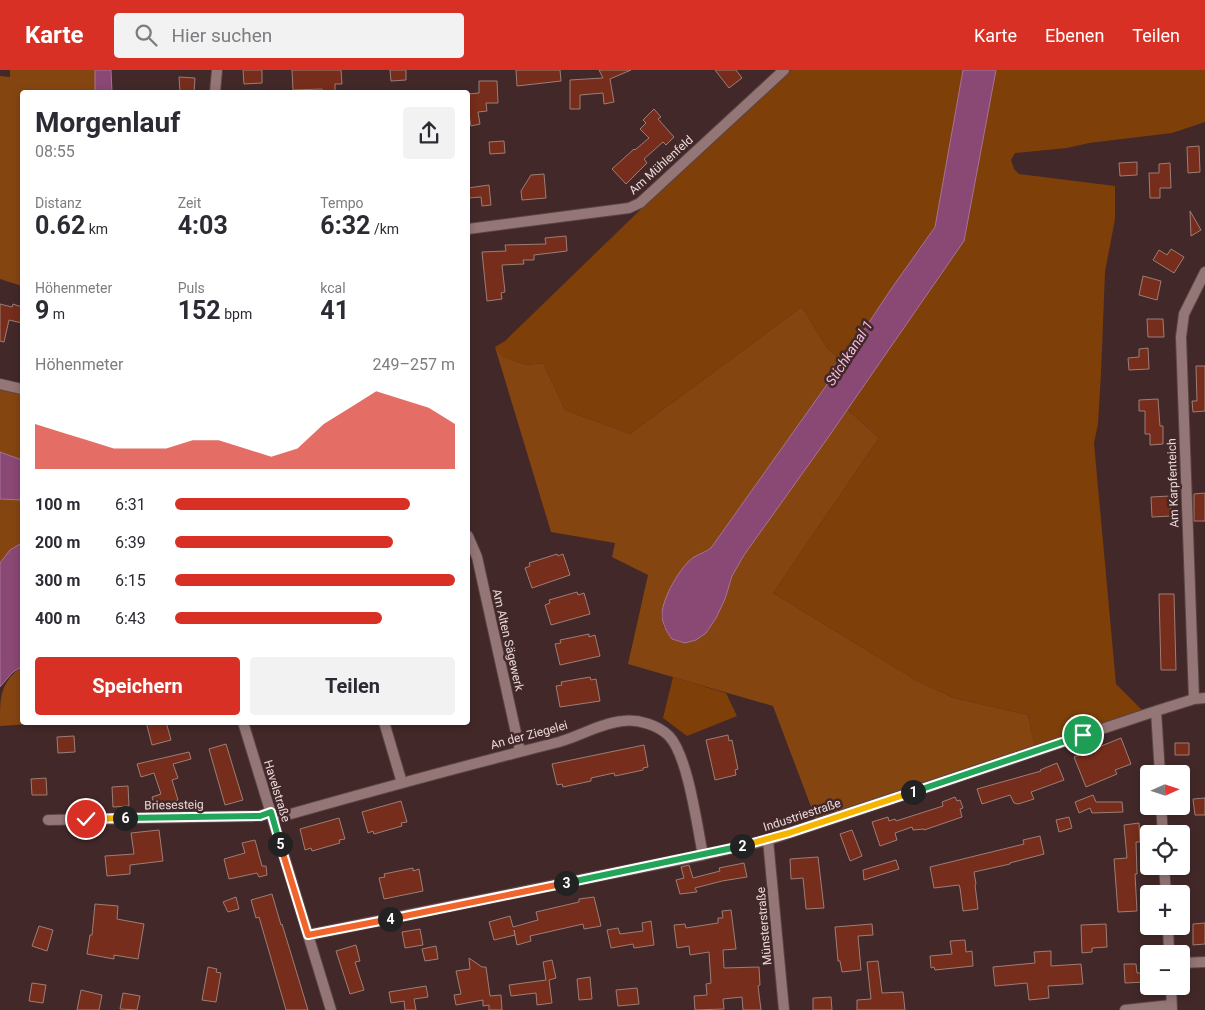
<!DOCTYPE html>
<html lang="de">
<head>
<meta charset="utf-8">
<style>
	:root { --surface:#fff; --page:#f2f2f3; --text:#2b2b33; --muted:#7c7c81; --accent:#d93025 }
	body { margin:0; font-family:Roboto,sans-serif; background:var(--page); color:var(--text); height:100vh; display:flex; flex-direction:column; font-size:19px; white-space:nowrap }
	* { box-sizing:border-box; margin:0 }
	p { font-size:16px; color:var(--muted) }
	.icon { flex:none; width:28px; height:28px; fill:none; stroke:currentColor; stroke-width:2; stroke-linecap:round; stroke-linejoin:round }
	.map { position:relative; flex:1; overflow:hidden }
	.sheet { position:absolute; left:20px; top:20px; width:450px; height:635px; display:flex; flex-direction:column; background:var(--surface); border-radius:5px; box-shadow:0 2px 8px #0003 }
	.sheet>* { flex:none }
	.needle { width:32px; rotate:87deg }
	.buttons { position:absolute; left:1140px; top:695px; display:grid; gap:10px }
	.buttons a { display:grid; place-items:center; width:50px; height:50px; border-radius:5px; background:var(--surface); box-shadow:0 2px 8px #0003; font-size:25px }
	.pin { position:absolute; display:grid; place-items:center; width:42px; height:42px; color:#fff; margin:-21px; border:2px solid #fff; border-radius:50%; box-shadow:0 1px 5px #0007 }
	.km { position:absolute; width:25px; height:25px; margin:-12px; border-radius:50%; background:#222; color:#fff; font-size:14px; line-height:25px; text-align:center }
	.round { display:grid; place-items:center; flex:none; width:52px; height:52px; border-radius:5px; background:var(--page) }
	.head { display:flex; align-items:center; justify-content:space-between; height:85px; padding:0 15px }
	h1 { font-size:28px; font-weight:700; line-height:38px }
	.stats { display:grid; grid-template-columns:repeat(3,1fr); gap:8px; height:85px; padding:5px 15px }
	.stats div { display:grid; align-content:center }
	.stats b { font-size:25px; font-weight:700 }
	.stats small { font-size:14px; font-weight:400 }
	.stats p { font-size:14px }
	.chart { height:140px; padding:10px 15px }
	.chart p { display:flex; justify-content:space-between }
	.chart svg { width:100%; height:90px; margin-top:5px; fill:var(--accent); opacity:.7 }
	.action { display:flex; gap:10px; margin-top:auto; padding:10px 15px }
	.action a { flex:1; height:58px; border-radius:5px; background:var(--accent); color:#fff; font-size:20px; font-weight:700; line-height:58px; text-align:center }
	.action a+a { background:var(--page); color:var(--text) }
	ul { padding:0 15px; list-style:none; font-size:16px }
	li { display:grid; grid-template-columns:80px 60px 1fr; align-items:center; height:38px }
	li i { height:12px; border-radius:6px; background:var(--accent) }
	header { display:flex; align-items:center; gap:30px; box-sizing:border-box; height:70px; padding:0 25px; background:var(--accent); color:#fff }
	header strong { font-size:24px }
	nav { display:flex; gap:28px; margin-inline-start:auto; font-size:18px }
	.search { width:350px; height:45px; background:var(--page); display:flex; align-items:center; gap:12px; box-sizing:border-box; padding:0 18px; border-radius:5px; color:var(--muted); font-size:19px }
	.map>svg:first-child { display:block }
	.green { fill:#7e3f09 }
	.forest { fill:#854511 }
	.water { fill:#8a4875; stroke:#a77493 }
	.building { fill:#762d1b; stroke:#9c7e76 }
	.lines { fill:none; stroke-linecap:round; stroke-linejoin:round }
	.minor-casing { stroke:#5a4446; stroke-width:12 }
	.minor { stroke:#957677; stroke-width:10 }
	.split-1-casing { stroke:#fff; stroke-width:10 }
	.split-2-casing { stroke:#fff; stroke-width:10 }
	.split-3-casing { stroke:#fff; stroke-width:10 }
	.split-4-casing { stroke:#fff; stroke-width:10 }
	.split-5-casing { stroke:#fff; stroke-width:10 }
	.split-6-casing { stroke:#fff; stroke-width:10 }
	.split-7-casing { stroke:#fff; stroke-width:10 }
	.split-1 { stroke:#22a559; stroke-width:6 }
	.split-2 { stroke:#f5b400; stroke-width:6 }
	.split-3 { stroke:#22a559; stroke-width:6 }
	.split-4 { stroke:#f0652b; stroke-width:6 }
	.split-5 { stroke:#f0652b; stroke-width:6 }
	.split-6 { stroke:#22a559; stroke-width:6 }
	.split-7 { stroke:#f5b400; stroke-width:6 }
	.labels { text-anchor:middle; stroke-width:5; stroke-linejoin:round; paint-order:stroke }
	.street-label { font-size:12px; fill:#ebd9d9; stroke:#422829 }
	.water-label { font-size:14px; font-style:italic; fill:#f5bbe0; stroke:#422829 }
</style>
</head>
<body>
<header>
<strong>Karte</strong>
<div class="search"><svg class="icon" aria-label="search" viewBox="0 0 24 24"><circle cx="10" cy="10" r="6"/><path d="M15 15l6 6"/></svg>Hier suchen</div>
<nav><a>Karte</a><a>Ebenen</a><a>Teilen</a></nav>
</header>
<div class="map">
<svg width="1205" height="940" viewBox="0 0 1205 940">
	<rect width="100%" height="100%" fill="#422829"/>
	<path class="green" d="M791,0H963L935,157L889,222L843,292L827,278L802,237L630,364L565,340L543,293L527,295L501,287L495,277L505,271L639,141Z
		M996,0H1205V52L1172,63L1089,73L1067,78L1015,83L1011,90L1014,99L1019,104L1115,116V149L1105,202L1101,304L1098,354L1094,373L1116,614L1145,643L1035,678L1028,645L954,628L917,611L773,523L879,368L847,339L964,171Z
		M673,607L726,623L737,646L687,666L663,648Z"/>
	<path class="forest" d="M10,0H95V22H22V216L0,209V6L10,7Z
		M802,237L827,278L843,292L711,478L703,483L666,529L661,544L664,558L706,563L716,548L725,529L732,506L744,485L847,339L879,368L773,523L917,611L954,628L1028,645L1035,678L816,750L773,636L628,594L648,505L612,487L615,473L551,462L495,277L502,287L527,295L543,293L565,340L630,364Z
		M0,316L22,321V390L0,382Z
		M0,429L22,430V473L10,480L0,493Z
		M22,596V652L45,653L0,656C0,625 0,614 22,596Z"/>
	<path class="water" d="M95,0H111L112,22H95Z
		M963,0H996L964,171L827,369L744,485L732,506L725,529L716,548L706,563L696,570L685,573L672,569C667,562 662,554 662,544C662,529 681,495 694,487C699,484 706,482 711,478L843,292L889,222L935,157Z
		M0,382L22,390V430L0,429Z
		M22,473V596L12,603L0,617V493L10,480Z"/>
	<path class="building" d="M243,0H262V13L244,14Z
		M292,0H341L342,14H335V22H323L322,19L293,20Z
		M390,0H406V10L391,11Z
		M516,0H560L561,11L517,16Z
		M599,0H631L610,9L614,32L604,34L603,23L580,25V39H570V10L603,8Z
		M715,0H736L742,8L729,18Z
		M179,7L195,8L194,22H180Z
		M479,11H497L498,33H486L487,41L478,42L480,54L471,56L468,40V24L479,23Z
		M654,39L661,47L658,49L674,67L666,75L663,72L644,89L647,93L626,114L612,99L634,79L635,80L649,68L640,59L646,53L643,50Z
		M504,71L505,83L490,84L489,72Z
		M1199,76L1200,102L1188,103L1187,77Z
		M1137,92V105L1120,106L1119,93Z
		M1170,93L1171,118H1160V128H1150L1149,103H1159V94Z
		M544,104L546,128L522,130L521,121L531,105Z
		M489,115L491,135L482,136L481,127L468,128V118Z
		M1190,141L1201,160L1191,166Z
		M566,166L567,181L534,185V190H523L524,194L502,195L505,222L501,223L502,229L487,231L482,182L506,181L505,175L546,174L545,168Z
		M1171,179L1184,187L1174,203L1153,190L1159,180L1167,185Z
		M1143,206L1161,211L1157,230L1139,225Z
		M0,234L12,237L13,234L22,237V253L9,250L4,272L0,271Z
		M1147,249H1163L1164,267H1148Z
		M1148,278L1149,299L1129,300L1128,288L1139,287V279Z
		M1196,296H1205V341L1193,342L1192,331H1197Z
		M1158,329L1160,356H1163V374L1150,375V364H1145V341H1139V330Z
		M1205,423V451H1194V424Z
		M1170,426L1171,446L1152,447L1151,427Z
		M557,484L558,486L563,484L570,505L532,518L525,498L530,496L529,493Z
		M577,522L578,525L584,523L590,544L551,555L545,535L550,533L549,530Z
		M1159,524H1174L1176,600H1161Z
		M589,564V567L595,565L600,586L560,595L555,574L561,573L560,570Z
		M590,607L591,610L596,609L600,631L560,637L556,616L562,615L561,612Z
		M146,652H166L171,670L152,675Z
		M728,665L729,671L732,670L738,699L735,700L736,705L715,710L706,670Z
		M74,666L75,682L58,683L57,667Z
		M1121,668L1131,694L1115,700L1117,704L1086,717L1074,687Z
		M1175,673H1189V685H1175Z
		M226,674L243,730L225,735L209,679Z
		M644,675L648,697L643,698V700L615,706L614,703L591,708V711L563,717L562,714L557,715L552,694Z
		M189,682L191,689L173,694L178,708L172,710L178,730L155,738L152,727L161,724L154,703L141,707L137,694Z
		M1057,693L1064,710L1031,722L1034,729L1018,734L1014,733L1010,725L982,734L977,719L1041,701L1040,700Z
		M46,708L47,725H32L31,709Z
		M128,716L129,736L113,737L112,717Z
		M1093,725L1096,732H1122L1123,742L1092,743L1090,738L1079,743L1075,732Z
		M955,727L957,731L960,730L963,738L960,739L962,747L924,760V759L913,760L912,757L895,763L897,770L880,776L872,752L888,747L889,751L895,749L896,751L943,736L942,732Z
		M1205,728V745H1195L1193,729Z
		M401,731L407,752L401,753L402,756L374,764L373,761L368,763L362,742Z
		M1069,747L1072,758L1059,762L1056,750Z
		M339,748L345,769L339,770L340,773L312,781L311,778L305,780L300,759Z
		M1139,753L1140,772H1136L1137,804H1135L1137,841L1118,842L1114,789L1127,788L1124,755Z
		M159,760L163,791L130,795V804L107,806L105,786L134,784L131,763Z
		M852,760L862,786L850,791L840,764Z
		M1040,766L1044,784L1010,793V794L974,802L976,814L975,815L978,839L963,841L960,818L959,815L934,818L930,797L1024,774L1023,770Z
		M255,770L262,796H266L267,805L259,807L257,803L229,809L224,789L245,783L242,773Z
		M818,787L824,838L806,839L803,808L791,809L790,789Z
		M896,790L899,799L864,810L863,800Z
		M744,793L747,807L722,811L695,818L697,822L680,824L676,810L684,808L681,797L689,795L693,808L720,801L719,798Z
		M413,798V801L419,799L423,821L384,829L379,808L385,807L384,804Z
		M272,824L281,855L282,854L308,940H286L259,847L256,848L251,830Z
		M236,827L239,839L228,842L223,832Z
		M594,827L601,856L584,859L583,854L530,866L531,871L517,875L514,860L515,865L494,870L489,852L510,846L513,857L538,850L536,842L579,832V829Z
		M95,834L118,836L117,849L144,854L138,889L114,885V889L87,884L90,865H92Z
		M731,840L736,879L723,880L724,898L759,897L760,915L758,916L761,940H743L742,927L723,929L724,939L695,940L694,926L707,925L706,914L711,913L709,882L690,885L689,876L677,878L674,855L685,854L686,858L718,853V848H723L722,841Z
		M651,851L654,875L634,878L633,874L611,878L607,860L618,858L620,864L643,861L642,853Z
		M1205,853V874L1193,875V854Z
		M872,854L873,865L858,866L861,900L842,902L840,891H838L835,857Z
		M1106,854L1107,877L1092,878V882L1082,883L1081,855Z
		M39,856L53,860L47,881L32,876Z
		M420,859L423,875L405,878L402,862Z
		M965,870L966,882L972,881L973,896L935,900L934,897L931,898L930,886L952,884L950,871Z
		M356,875L360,891L355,892L364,920L350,924L336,881Z
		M436,876L438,889L425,891L422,879Z
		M1051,881V896L1081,894L1083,914L1048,916L1049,928L1029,930L1027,913L995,916L993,897L1035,893L1034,882Z
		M469,888L482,897H486L490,926L501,925L502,940H489V935L483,936V930L456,935L454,925L461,924L456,901L470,899Z
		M552,890L556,908L549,910L552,933L537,935L536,923L511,926L509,915L546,910L543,892Z
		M878,891L882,923L903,922L905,940H857V930L871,929L867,892Z
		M1124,894H1136L1137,903H1146V912L1125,913Z
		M208,897L217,899L216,902L221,903L216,932L202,930Z
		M590,907L592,929L579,930L577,909Z
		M32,913L46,915L43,933L29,931Z
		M426,916L428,927L414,929L416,940H405L404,931L391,933L389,922Z
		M637,918L639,934L618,936L616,920Z
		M81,920L102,925L99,940H77Z
		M123,923L140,926L137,940L120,939Z
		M831,927L832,940H813V928Z"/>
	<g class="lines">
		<defs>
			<path id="minor" d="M215,22L217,0
				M468,159L629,138L640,133L784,0
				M0,314L22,319
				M468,466L477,487L520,681
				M1194,629L1181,267L1184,244L1205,202
				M1156,641L1160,704
				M243,652L331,940
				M384,652L402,713
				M1161,736L1163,764
				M273,749C368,722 463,696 559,672C580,666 601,653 623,651C638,649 658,655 669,666C688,686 697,756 703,785
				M48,750L260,746L271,742
				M768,770L784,940
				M1164,796L1166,824
				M1168,856L1169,884
				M308,865L703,785L768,770L1156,641L1194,629L1205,628
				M1181,893L1205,892
				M1171,916L1172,940
				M1125,940L1171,935"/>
		</defs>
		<use href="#minor" class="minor-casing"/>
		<use href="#minor" class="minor"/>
	</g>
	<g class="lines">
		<defs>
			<path id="split-1" d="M913,722L1083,665"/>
			<path id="split-2" d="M742,776L789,763L913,722"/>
			<path id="split-3" d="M566,813L742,776"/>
			<path id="split-4" d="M390,849L566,813"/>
			<path id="split-5" d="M280,774L308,865L390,849"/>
			<path id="split-6" d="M125,748L260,746L271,742L280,774"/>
			<path id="split-7" d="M86,749L125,748"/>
		</defs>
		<use href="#split-1" class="split-1-casing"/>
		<use href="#split-2" class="split-2-casing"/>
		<use href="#split-3" class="split-3-casing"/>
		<use href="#split-4" class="split-4-casing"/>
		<use href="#split-5" class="split-5-casing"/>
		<use href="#split-6" class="split-6-casing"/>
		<use href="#split-7" class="split-7-casing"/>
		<use href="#split-1" class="split-1"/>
		<use href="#split-2" class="split-2"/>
		<use href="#split-3" class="split-3"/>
		<use href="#split-4" class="split-4"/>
		<use href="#split-5" class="split-5"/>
		<use href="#split-6" class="split-6"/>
		<use href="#split-7" class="split-7"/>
	</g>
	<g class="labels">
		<g class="street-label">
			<text transform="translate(661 95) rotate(-42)" y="4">Am Mühlenfeld</text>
			<text transform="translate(1173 413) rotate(-92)" y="4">Am Karpfenteich</text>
			<text transform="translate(508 570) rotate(77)" y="4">Am Alten Sägewerk</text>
			<text transform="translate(529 665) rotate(-15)" y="4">An der Ziegelei</text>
			<text transform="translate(277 721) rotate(73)" y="4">Havelstraße</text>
			<text transform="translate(174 735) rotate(-1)" y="4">Briesesteig</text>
			<text transform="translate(802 745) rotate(-18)" y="4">Industriestraße</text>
			<text transform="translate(764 856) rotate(-95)" y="4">Münsterstraße</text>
		</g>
		<g class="water-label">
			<text transform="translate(849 283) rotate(-57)" y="5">Stichkanal 1</text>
		</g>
	</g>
</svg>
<div class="buttons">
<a><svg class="needle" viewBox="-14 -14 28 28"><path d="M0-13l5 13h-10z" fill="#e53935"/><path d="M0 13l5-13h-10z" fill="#7c7c81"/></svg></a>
<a><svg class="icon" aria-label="locate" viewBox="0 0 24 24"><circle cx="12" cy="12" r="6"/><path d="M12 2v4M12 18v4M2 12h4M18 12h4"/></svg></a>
<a>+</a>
<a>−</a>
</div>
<div class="pin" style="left:1083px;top:665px;background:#1e9e55"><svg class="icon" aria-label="arrive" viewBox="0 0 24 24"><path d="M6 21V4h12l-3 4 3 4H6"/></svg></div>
<div class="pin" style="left:86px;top:749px;background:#d93025"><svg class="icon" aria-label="check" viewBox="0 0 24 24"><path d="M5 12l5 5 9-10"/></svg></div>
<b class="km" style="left:913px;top:722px">1</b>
<b class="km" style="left:742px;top:776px">2</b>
<b class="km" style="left:566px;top:813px">3</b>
<b class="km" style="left:390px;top:849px">4</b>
<b class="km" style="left:280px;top:774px">5</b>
<b class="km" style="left:125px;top:748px">6</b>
<section class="sheet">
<div class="head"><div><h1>Morgenlauf</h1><p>08:55</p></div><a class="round"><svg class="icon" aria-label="share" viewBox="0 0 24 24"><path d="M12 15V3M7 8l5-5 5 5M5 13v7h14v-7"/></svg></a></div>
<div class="stats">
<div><p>Distanz</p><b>0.62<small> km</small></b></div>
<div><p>Zeit</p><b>4:03</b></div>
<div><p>Tempo</p><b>6:32<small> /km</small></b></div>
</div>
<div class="stats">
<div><p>Höhenmeter</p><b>9<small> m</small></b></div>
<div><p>Puls</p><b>152<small> bpm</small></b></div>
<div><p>kcal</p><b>41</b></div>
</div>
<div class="chart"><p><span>Höhenmeter</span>249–257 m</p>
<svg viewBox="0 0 160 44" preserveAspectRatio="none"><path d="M0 44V22L10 26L20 30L30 34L40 34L50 34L60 30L70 30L80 34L90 38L100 34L110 22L120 14L130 6L140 10L150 14L160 22V44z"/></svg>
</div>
<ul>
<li><b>100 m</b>6:31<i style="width:84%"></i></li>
<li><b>200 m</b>6:39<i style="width:78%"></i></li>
<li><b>300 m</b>6:15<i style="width:100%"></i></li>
<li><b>400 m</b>6:43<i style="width:74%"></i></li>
</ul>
<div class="action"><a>Speichern</a><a>Teilen</a></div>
</section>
</div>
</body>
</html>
